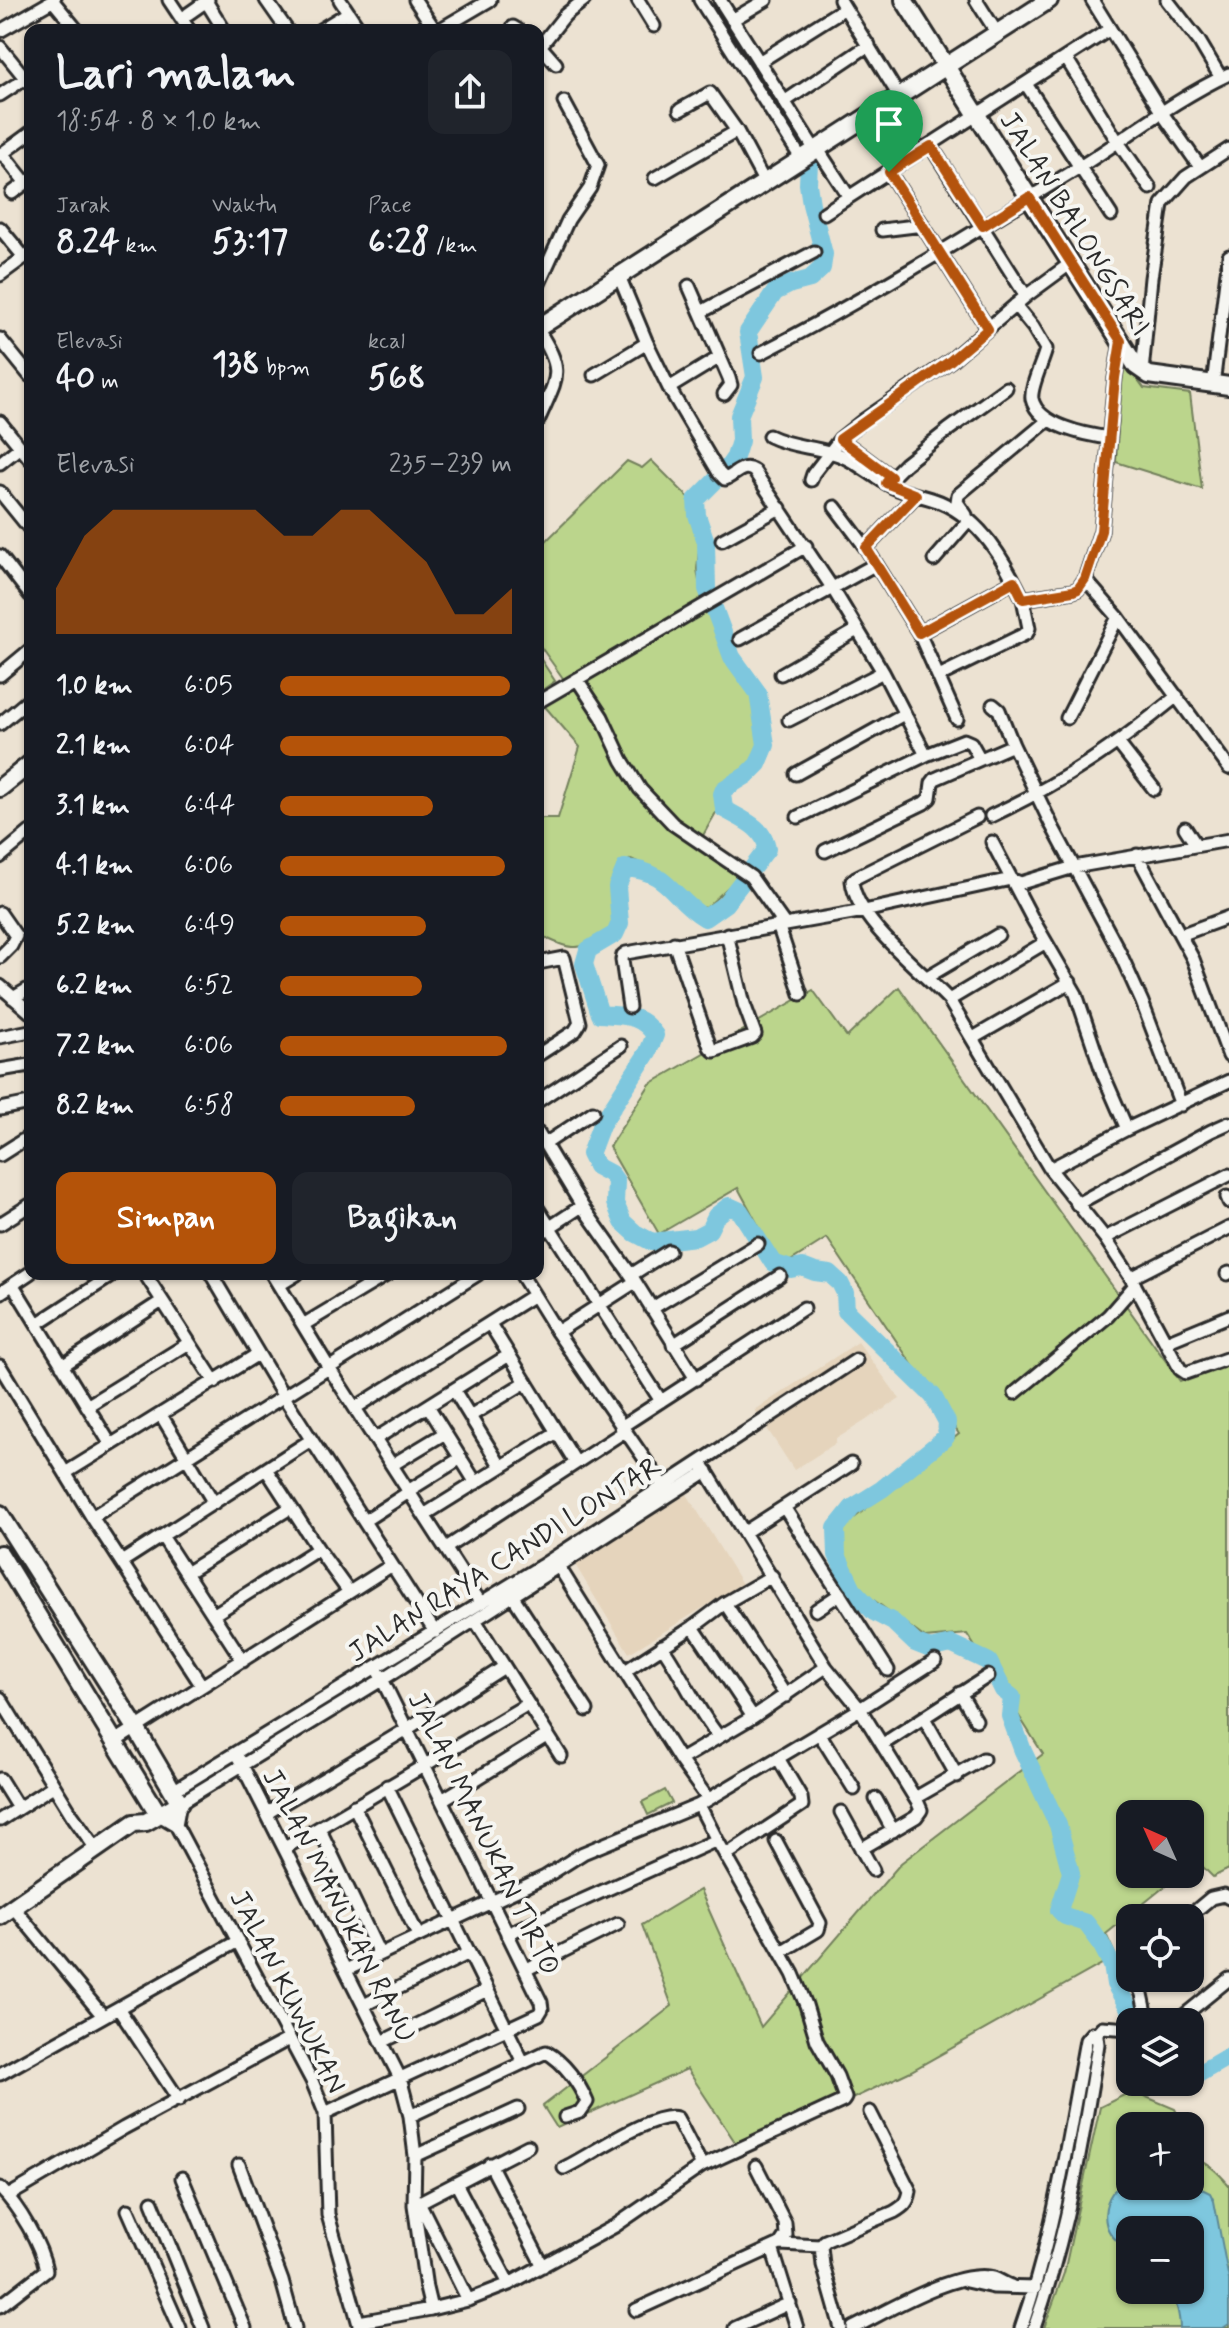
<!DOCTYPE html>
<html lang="id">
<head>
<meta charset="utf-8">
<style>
	:root { --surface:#171b24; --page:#20242c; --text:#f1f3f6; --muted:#9ea1a6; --accent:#b45309 }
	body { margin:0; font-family:Mynerve,sans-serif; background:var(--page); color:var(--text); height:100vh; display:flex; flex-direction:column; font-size:30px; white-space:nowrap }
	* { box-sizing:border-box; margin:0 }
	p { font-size:26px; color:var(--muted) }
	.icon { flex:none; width:44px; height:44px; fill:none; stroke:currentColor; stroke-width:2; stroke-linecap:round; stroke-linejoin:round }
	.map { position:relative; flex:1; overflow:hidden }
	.panel { position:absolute; left:24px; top:24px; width:520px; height:1256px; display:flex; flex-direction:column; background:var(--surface); border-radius:16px; box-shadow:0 2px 6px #0004 }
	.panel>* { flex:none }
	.needle { width:52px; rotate:315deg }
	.buttons { position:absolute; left:1116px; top:1800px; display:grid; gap:16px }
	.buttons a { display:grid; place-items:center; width:88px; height:88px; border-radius:16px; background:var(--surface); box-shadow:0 2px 6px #0004; font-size:40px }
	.pin { position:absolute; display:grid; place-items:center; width:68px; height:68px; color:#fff; margin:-82px -34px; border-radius:50% 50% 50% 0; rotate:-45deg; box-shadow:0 0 8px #0007 }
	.pin .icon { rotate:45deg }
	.round { display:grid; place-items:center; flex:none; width:84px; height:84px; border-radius:16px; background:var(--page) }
	.overview { display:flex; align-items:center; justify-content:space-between; height:136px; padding:0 32px }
	h1 { font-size:44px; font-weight:800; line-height:60px }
	.stats { display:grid; grid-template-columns:repeat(3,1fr); gap:12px; height:136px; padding:8px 32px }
	.stats div { display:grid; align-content:center }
	.stats b { font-size:34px; font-weight:800 }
	.stats small { font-size:22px; font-weight:400 }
	.stats p { font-size:22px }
	.chart { height:224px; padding:16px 32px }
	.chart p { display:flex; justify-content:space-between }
	.chart svg { width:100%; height:144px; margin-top:8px; fill:var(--accent); opacity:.7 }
	.cta { display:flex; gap:16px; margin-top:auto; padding:16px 32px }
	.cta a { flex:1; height:92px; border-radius:16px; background:var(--accent); color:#fff; font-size:32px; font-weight:800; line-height:92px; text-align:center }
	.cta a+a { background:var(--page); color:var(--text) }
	ul { padding:0 32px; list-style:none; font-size:26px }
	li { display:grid; grid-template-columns:128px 96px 1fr; align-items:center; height:60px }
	li i { height:20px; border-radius:10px; background:var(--accent) }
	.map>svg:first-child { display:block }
	.built { fill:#e5d4bc }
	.green { fill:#bbd58c; stroke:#73805c; stroke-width:2; fill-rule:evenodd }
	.water { fill:#7ec7de; stroke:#5d8996; stroke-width:2 }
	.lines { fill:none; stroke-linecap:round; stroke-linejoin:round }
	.river { stroke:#7ec7de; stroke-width:18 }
	.street-casing { stroke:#2b2b2b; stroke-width:17 }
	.secondary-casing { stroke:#2b2b2b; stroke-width:22 }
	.street { stroke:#f6f6f2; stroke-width:11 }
	.secondary { stroke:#f6f6f2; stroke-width:16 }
	.route-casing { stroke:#fff; stroke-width:16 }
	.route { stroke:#b45309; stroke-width:10 }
	.labels { text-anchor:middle; stroke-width:8; stroke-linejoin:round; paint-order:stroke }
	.street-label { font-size:28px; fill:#2b2b2b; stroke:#f6f6f2 }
</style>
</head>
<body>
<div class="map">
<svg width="1229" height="2328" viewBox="0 0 1229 2328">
	<rect width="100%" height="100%" fill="#ece2d2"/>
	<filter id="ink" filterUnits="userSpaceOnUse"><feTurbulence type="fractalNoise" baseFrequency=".0125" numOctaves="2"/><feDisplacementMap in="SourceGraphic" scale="16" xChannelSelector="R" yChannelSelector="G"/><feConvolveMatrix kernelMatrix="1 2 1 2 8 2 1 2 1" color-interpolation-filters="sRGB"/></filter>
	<g filter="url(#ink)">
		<path class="built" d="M858,1342L900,1399L836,1439V1443L794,1470L755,1410Z
			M687,1494L742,1584L629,1653L574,1563Z"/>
		<path class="green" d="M1122,358L1144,388L1190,394L1202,489L1116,462Z
			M651,460L691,500L700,540L697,569L702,599L727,656L752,694L756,705L761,746L748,768L725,781L717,791L718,809L697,846L743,873L706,908C687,904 686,891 672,880C660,871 645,865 631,859C607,873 611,902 616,926C608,937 591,946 576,947C564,948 549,939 538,934V818H558L580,747L541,702L565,681L538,643V549L627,461L642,468Z
			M538,655L555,681L538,693Z
			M899,987L1180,1381L1229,1358V1869L1213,1877L1197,1861L1190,1866V1814H1130V1874H1180L1106,1934L1116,1956L911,2071L741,2151L687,2069L557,2128L543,2106L672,2006L642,1925L700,1890L761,2027L901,1863L1043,1754L967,1634L925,1638L837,1573L843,1527L959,1434L827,1238L781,1267L738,1188L659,1234L609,1147L650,1084L813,990L847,1037Z
			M665,1790L672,1803L648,1815L642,1802Z
			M1132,2091L1175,2109L1183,2126H1130V2186H1190V2157C1207,2161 1218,2172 1229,2185V2328H1044L1064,2273L1100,2107ZM1130,2230H1190V2290H1130Z"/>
		<path class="water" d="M1130,2180V2186H1190V2183L1210,2193L1214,2201L1229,2280V2324L1223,2328H1180C1180,2314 1175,2303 1174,2290H1190V2230H1130V2246C1094,2239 1100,2188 1130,2180Z"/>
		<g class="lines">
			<path class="river" d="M796,143L809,163L808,184L811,204L824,254L822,268L810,279L791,284L775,292L748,332L755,377L739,416L740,441L735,457L726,470L696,500L697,515L706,542L707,589L732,657L758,693L766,745L758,764L747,775L724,789L722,794L724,809C741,819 765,827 767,849L725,904L705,918C672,899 670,871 625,868L617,887L620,923L615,934L588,950L584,964L600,1014C623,1016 640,1013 655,1035L648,1052L601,1125L590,1154L596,1166L611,1174L616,1181L615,1203L623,1222L635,1233L652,1242L696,1237L709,1230L716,1216L729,1206L740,1211L773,1263L791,1269L802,1267L815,1272L830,1274L840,1283L845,1293L846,1311L933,1396L947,1422L946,1437L882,1489L852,1508L836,1528L837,1555L854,1591L874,1612L893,1622L915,1643L930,1649L951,1644L989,1662L1003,1690L1012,1697L1010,1716L1023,1751L1058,1825L1071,1873L1059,1910L1065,1916L1086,1923L1100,1942L1112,1965L1115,1984L1131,2012L1132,2022
				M1190,2073L1198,2074L1229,2056"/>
			<defs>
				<path id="street" d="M169,0L189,30
					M266,0L287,30
					M340,0L360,30
					M415,0L435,30
					M638,0L654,26
					M700,0L801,158
					M720,0L815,150
					M840,0L899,96
					M976,0L997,33
					M1092,0L1162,113L1200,167
					M1167,0L1199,41L1221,78
					M53,1L77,30
					M206,1L224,30
					M188,14L208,0
					M732,20L766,0
					M513,27L518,30
					M320,30L348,13
					M439,30L490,0
					M0,31L54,0
					M0,47L30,84
					M1066,58L1118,142L1150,188
					M759,62L845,8
					M556,64L542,48V44L565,15L584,0
					M1026,84L1111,215
					M0,95L26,78
					M784,102L869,45
					M680,110L710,93L737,131L765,183
					M931,146L1026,296
					M817,148L849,197
					M2,153L26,183
					M0,155L30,133
					M889,172L988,329
					M655,178L737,131
					M12,193L30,180
					M824,213L1110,29
					M0,228L24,257
					M882,230L923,225
					M0,275L30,253
					M619,276L647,343L669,388L719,473L725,479C736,475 742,463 754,471L833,589L883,672L926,755
					M538,286L568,220L590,188L598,165L564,102
					M689,286L729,378L731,385L724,394
					M1015,305L1033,327L1046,349C1043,362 1030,387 1032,399C1038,426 1087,435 1109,438
					M701,312L814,252
					M538,330C566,374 557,376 538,421
					M0,339L30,376
					M761,353C870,297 974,232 1078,168C1128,137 1175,99 1229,74
					M1142,372L1151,278L1162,204L1186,177L1229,149
					M594,375L647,343
					M1213,385L1229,256
					M669,388L720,357
					M0,422L30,459
					M769,436C789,446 808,446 829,452C853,457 872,477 893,487C908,494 925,496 940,502C981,519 1005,561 1023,599L1073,591L1078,589L1085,579L1101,531L1115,378L1121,341
					M840,439L891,477
					M0,463L20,447
					M811,480L813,474L840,439L864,420L950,361L1026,296L1071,263
					M886,483L905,464L948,430L1006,388
					M0,492L30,529
					M835,507L866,548L919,633L957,719
					M966,515L957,502L958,495L1046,422
					M722,540L780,508
					M866,548L916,495
					M0,556L30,595
					M934,560L968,521
					M1085,579L1118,617L1229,768
					M919,633L1014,581
					M740,639L876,564
					M781,674L857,630
					M0,675L30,650
					M939,676L1027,633L1029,628L1023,599
					M577,679L602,717L622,760L640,789L673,824L751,877L785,925
					M538,702L806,546
					M993,705L999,710L1013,745L1051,824L1119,951L1142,1002L1181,1105
					M1067,718L1118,617
					M789,720L883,672
					M0,724L30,699
					M1118,743L1154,789
					M796,774L904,714
					M991,816C1064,782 1116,746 1177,696
					M798,817L926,755L964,740L971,743L980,759
					M977,817L857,877L852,881C856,921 922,971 949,1000L1050,1169L1105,1238L1131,1278L1180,1369L1186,1373L1229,1358
					M1185,828L1196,845
					M992,842L1032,918L1076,994L1103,1074L1127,1129
					M825,851L924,803L930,798L932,783L935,779L1013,745
					M1137,855L1193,959L1229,1056
					M0,857L30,832
					M0,913L16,936L11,946L0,957
					M778,925L801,994
					M1180,935L1229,917
					M674,943L710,1047L714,1051L752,1037L755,1034L744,1004L727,934
					M538,963L564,958L580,1023L575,1031L538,1055
					M927,977L998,935
					M0,986L30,1012
					M13,998L30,988
					M949,1000L1046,942
					M629,1007L622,960L623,955L626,953L864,911L1011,879L1021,883L1074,867L1229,840
					M0,1037L30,1031
					M973,1038L1070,982
					M0,1070L30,1065
					M538,1101L621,1046
					M0,1109L30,1103
					M538,1133L582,1206L631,1275L696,1379
					M545,1144L593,1112
					M0,1155L30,1136
					M1050,1169L1127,1129L1229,1081
					M1227,1197L1229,1202
					M1077,1204L1211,1131L1229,1123
					M538,1209L661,1401
					M0,1224L30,1205
					M538,1235L582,1206
					M1105,1238L1229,1175
					M145,1274L215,1382
					M211,1274L284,1397L435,1632
					M272,1274L329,1368L480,1602
					M521,1274L557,1332L664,1487
					M1227,1274L1229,1273
					M631,1275L669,1251
					M1131,1278L1229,1228
					M13,1285L111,1445
					M279,1285L297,1274
					M0,1293L30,1273
					M651,1309L758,1244
					M37,1324L114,1274
					M490,1324L576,1463
					M303,1325L388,1274
					M557,1332L635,1282
					M1166,1342L1229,1316
					M673,1345L780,1276
					M0,1366L92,1517L202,1686
					M62,1366L162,1301
					M454,1390L501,1467
					M1015,1393L1108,1316L1135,1285
					M87,1406L189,1343
					M428,1406L476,1483
					M355,1408L534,1295
					M161,1415L214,1503
					M470,1416L526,1382
					M621,1427L804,1308
					M375,1439L509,1355
					M392,1465L445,1433
					M704,1467L826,1667L860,1709L918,1803L921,1810L916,1817L861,1849
					M266,1469L318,1549L349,1592
					M67,1472L258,1354
					M408,1491L461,1458
					M784,1507L888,1670
					M424,1515L557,1432
					M92,1517L478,1274
					M364,1521L409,1492
					M745,1532L851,1464
					M162,1536L243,1661
					M446,1548L625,1431
					M123,1561L311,1440
					M559,1567L680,1760L708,1799
					M186,1573L290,1508
					M512,1595L587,1710
					M725,1603L786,1696
					M816,1610L840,1594
					M213,1615L318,1549
					M475,1620L561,1756
					M693,1627L753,1717
					M662,1646C683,1676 696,1709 719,1737
					M625,1671L693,1627L725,1603L772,1576
					M960,1693L976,1720
					M0,1698L72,1815L97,1850
					M924,1718L957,1776
					M819,1733L854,1789
					M114,1742L392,1565
					M883,1744L988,1676
					M239,1759L400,2078L410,2116L415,2156L414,2205L426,2288L431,2309
					M680,1760L753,1717L826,1667
					M0,1779L18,1808
					M387,1786L523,2062
					M173,1791L541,1566L856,1360
					M915,1798L983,1759
					M876,1799L893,1831
					M442,1800L548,1735
					M699,1805L717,1840L793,1974L806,2005L817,2041L837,2076L845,2098L843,2101L702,2166
					M354,1806L418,1935
					M841,1812L873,1870
					M267,1813L407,1729L504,1667
					M159,1815L176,1825L312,2081L325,2113L328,2215L360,2328
					M0,1820L53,1786
					M176,1825L180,1803L383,1679L707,1471
					M319,1828L379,1953
					M776,1841L820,1923L818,1930L781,1952
					M285,1848L528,1704
					M726,1855L802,1805L801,1797L778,1758
					M13,1907L103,2016
					M1187,1918L1211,1898L1224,1895L1229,1898
					M507,1934L717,1840
					M346,1970L545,1877L583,1853L699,1805L860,1709L935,1661
					M525,1970L618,1924
					M1135,1978L1142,1994L1148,2022
					M364,2005L469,1953
					M118,2008L179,2100
					M1176,2022L1229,1979
					M1095,2035L1102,2027L1130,2029
					M382,2042L487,1990
					M0,2074L238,1941
					M325,2113L539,2014L542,2009L541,2002L379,1673
					M410,2116L546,2052C564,2062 579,2083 587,2102L580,2112L565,2117
					M415,2156L518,2109
					M490,2164L543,2266
					M239,2165L282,2281L295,2328
					M182,2178L245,2328
					M456,2183L509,2284
					M0,2188C19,2207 41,2244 46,2270L0,2306
					M8,2196L124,2128L289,2039
					M152,2202L203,2328
					M419,2202L468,2300
					M414,2205L528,2146
					M128,2210L180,2328
					M780,2244L821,2246
					M772,2248L797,2328
					M966,2281L993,2287L1035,2288
					M636,2310L780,2244L786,2235L785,2223L756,2166
					M359,2322L431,2309L468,2300L509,2284L615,2226L702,2166L677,2118C653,2111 588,2157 564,2168
					M735,2328L790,2303
					M841,2328L823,2265L821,2246L825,2241L894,2212C904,2206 908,2203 910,2191L870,2112
					M853,2328C886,2312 958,2268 994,2278C999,2280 1005,2284 1011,2286
					M1021,2328C1054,2235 1068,2137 1086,2040L1092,2033L1097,2036L1098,2044C1083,2141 1067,2236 1034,2328"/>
				<path id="secondary" d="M904,0L1136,366L1149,375L1229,386
					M538,328L1049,0
					M0,788L30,764
					M0,1514L136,1728L180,1803L146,1822L134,1823L0,1916
					M0,1554L159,1815"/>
			</defs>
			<use href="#street" class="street-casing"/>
			<use href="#secondary" class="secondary-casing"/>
			<use href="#street" class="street"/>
			<use href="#secondary" class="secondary"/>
		</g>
	</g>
	<g class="lines" filter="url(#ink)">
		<defs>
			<path id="route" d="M931,146L983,226L1029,197L1121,341L1115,378L1101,531L1085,579L1078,589L1073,591L1023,599L1014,581L919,633L866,548L916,495L886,483L891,477L840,439L950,361L988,329L889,172Z"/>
		</defs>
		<use href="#route" class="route-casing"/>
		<use href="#route" class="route"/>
	</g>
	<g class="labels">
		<g class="street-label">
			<text transform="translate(1076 223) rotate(58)" y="10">JALAN BALONGSARI</text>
			<text transform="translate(504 1558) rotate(-32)" y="10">JALAN RAYA CANDI LONTAR</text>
			<text transform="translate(485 1833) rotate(64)" y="10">JALAN MANUKAN TIRTO</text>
			<text transform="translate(340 1905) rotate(63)" y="10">JALAN MANUKAN RANU</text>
			<text transform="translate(289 1991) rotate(63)" y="10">JALAN KUWUKAN</text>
		</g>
	</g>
</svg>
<div class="buttons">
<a><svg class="needle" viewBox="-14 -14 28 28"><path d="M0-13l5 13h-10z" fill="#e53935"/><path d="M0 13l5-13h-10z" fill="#9ea1a6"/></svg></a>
<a><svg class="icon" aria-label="locate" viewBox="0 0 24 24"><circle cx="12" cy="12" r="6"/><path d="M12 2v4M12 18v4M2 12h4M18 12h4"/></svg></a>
<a><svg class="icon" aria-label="layers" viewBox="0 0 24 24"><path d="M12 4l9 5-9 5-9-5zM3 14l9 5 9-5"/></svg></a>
<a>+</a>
<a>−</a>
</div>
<div class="pin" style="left:889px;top:172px;background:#1e9e55"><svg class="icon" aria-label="arrive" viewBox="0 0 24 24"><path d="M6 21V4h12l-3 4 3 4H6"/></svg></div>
<section class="panel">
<div class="overview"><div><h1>Lari malam</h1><p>18:54 · 8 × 1.0 km</p></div><a class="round"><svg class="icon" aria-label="share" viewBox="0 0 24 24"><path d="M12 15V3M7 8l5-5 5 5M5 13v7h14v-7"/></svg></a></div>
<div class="stats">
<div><p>Jarak</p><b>8.24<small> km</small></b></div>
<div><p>Waktu</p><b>53:17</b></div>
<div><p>Pace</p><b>6:28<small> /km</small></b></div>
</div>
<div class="stats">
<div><p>Elevasi</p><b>40<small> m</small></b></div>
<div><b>138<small> bpm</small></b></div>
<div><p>kcal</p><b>568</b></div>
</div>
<div class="chart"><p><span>Elevasi</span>235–239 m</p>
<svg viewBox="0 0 160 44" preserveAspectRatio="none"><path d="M0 44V30L10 14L20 6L30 6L40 6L50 6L60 6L70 6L80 14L90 14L100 6L110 6L120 14L130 22L140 38L150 38L160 30V44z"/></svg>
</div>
<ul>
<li><b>1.0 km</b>6:05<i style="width:99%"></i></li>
<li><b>2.1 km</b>6:04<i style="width:100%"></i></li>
<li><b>3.1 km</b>6:44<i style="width:66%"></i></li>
<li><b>4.1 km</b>6:06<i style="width:97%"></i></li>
<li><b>5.2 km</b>6:49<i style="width:63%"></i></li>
<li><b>6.2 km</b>6:52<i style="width:61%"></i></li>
<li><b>7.2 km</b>6:06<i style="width:98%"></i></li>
<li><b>8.2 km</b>6:58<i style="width:58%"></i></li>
</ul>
<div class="cta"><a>Simpan</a><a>Bagikan</a></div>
</section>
</div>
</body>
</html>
